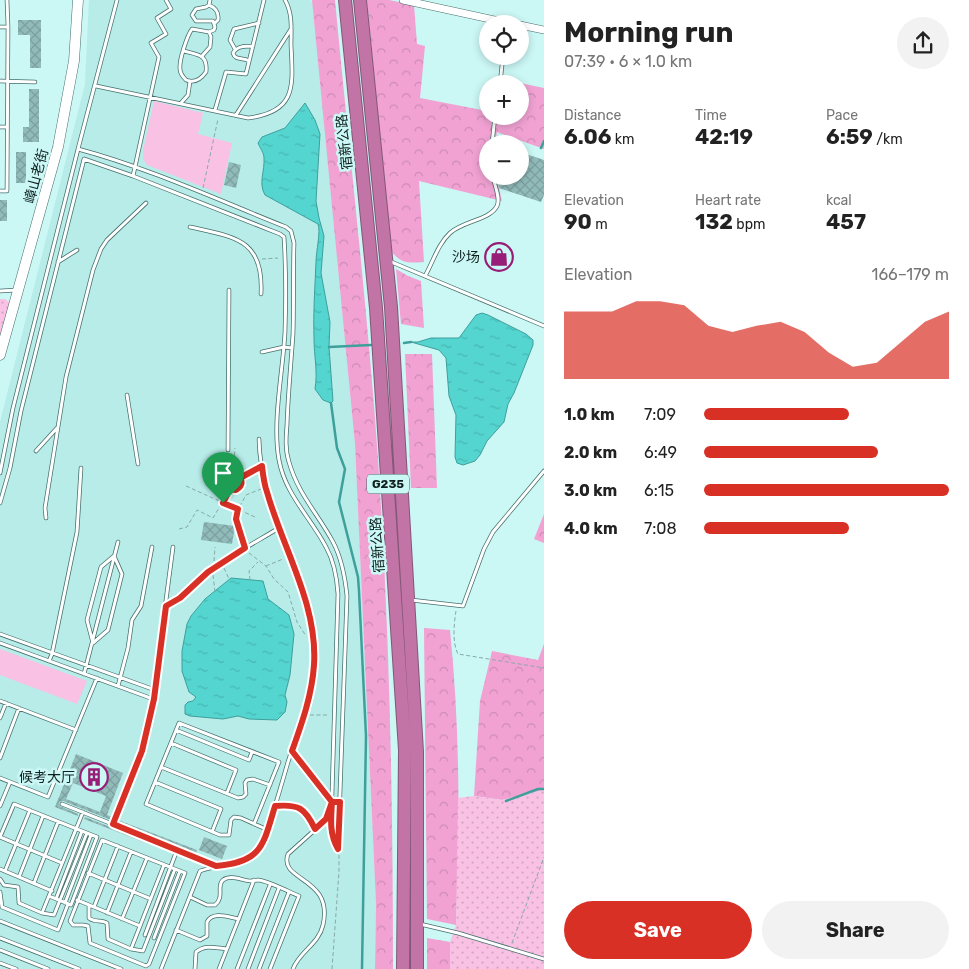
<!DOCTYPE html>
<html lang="en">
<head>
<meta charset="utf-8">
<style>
	:root { --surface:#fff; --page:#f2f2f2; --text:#222; --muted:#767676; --accent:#d93025 }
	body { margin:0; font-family:Rubik,"Noto Sans SC",sans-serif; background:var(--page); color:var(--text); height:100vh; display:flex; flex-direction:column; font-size:19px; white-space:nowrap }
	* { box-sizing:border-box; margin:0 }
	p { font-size:16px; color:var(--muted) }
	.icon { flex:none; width:28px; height:28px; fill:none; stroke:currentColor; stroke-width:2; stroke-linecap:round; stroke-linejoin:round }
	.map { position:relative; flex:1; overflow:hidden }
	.sheet { display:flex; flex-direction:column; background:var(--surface); width:425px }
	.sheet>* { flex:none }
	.fabs { position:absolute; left:479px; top:15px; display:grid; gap:10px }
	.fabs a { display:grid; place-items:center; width:50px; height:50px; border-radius:50%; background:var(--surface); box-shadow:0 2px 8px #0003; font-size:25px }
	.pin { position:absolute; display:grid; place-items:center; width:42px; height:42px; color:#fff; margin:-51px -21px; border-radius:50% 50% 50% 0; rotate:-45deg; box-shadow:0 0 5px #0007 }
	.pin .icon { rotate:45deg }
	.round { display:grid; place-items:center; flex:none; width:52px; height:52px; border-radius:26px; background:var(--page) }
	.summary { display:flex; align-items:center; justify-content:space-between; height:85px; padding:0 20px }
	h1 { font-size:28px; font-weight:700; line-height:38px }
	.metrics { display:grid; grid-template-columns:repeat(3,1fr); gap:8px; height:85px; padding:5px 20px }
	.metrics div { display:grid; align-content:center }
	.metrics b { font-size:21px; font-weight:700 }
	.metrics small { font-size:14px; font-weight:400 }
	.metrics p { font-size:14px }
	.chart { height:140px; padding:10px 20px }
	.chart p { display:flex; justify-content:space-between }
	.chart svg { width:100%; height:90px; margin-top:5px; fill:var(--accent); opacity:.7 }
	.cta { display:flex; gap:10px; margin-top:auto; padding:10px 20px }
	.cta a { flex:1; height:58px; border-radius:30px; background:var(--accent); color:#fff; font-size:20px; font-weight:700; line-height:58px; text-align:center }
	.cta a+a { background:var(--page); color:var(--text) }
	ul { padding:0 20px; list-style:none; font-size:16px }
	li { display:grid; grid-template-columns:80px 60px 1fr; align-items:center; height:38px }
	li i { height:12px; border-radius:6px; background:var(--accent) }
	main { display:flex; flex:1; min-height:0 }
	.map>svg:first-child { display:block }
	.built { fill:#b7ece9 }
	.grass { fill:#f9c1e3 }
	.forest { fill:url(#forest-crowns) }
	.park { fill:url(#park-dots) }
	.water { fill:url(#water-ripples); stroke:#3f9f9b }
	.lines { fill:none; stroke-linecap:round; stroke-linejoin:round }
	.stream { stroke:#3f9f9b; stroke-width:2.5 }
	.building { fill:url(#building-cross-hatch); fill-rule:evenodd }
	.lane-casing { stroke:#466f6c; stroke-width:4.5 }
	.street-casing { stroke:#466f6c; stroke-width:8 }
	.secondary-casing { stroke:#466f6c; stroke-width:11 }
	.highway-casing { stroke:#835777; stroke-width:14 }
	.path { stroke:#87a9a8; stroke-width:1; stroke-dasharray:4 2.5; stroke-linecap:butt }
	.lane { stroke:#fff; stroke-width:3 }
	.street { stroke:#fff; stroke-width:7 }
	.secondary { stroke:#fff; stroke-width:10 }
	.highway { stroke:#c274a6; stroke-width:12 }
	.route-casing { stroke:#fff; stroke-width:10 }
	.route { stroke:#d93025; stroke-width:6 }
	.labels { text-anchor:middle; stroke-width:5; stroke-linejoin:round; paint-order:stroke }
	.shield { fill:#cbf7f5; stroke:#47605f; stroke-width:1 }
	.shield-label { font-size:12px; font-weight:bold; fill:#0f201f }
	.street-label { font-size:14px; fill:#0f201f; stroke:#cbf7f5 }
	.poi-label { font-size:14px; fill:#0f201f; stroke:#cbf7f5; text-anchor:end }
</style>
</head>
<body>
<main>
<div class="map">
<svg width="544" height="969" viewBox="0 0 544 969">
	<defs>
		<pattern id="forest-crowns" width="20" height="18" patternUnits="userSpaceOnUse" patternTransform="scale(1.25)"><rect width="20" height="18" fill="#f1a2d3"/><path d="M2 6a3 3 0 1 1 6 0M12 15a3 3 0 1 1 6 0" fill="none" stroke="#cd8bb5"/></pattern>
		<pattern id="park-dots" width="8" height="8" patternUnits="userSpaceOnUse" patternTransform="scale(1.25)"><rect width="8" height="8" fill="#f9c1e3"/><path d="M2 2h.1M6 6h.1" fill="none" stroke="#d4a6c2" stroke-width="1.8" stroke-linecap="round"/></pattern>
		<pattern id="water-ripples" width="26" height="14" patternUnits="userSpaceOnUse" patternTransform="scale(1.25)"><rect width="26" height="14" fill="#54d5d0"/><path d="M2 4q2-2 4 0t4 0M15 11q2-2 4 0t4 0" fill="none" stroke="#48b7b2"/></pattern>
		<pattern id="building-cross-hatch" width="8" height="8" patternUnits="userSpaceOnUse" patternTransform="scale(1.25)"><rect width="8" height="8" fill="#91bbb9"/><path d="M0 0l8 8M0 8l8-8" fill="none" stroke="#7ca09f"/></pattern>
	</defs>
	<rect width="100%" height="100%" fill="#cbf7f5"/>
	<path class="built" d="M89,0H311L313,5L355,444L376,904L375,969H0V422L85,84Z"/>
	<path class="grass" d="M154,101L203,113L198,134L232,143L221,194L147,165L143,159V151Z
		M0,649L87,681L77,704L0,675Z"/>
	<path class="forest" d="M312,0H335C348,139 364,278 375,418C389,601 393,785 393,969H375L376,904L355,444Z
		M367,0H389L414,5L417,44L425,46L420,98L487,111L488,116H520V84H506V80L544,88V149L497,132L495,144H488V176H496L502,201L419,181L424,262C409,263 401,264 391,251Z
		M396,269L408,276L421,281L424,328L401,324Z
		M405,354H432L437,488H411Z
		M544,514V543L534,539Z
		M424,628L450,630C460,728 460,826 456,925L427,919Z
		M544,644V790L502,800L474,796L480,701L492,651L538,660Z
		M427,938L450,942V969H427Z"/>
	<path class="park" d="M0,299H5L10,303L0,342Z
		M544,790V969H450V942L456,925L458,798L474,796L502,800Z"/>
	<path class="water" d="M305,103L315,120L320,134L316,201L319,218L324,236L321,273L330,322L329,347L333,401L331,403L323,400L315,389C318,372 314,356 314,339C313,313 315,287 316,262C316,252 321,231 318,224L265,195C258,183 265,171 264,158C264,153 260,148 258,143L262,137L285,128Z
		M482,313L488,315L526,334L533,340V345L514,393L508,404L504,422L487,441L480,455L475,461L463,465L457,463L455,457L456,415L449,396L446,358L439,350L411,342H418L431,338H459L476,315Z
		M231,578L263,581L268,599L289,615L294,634L290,675L285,695L287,702L285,712L277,720L249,719L238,716L223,719L190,716L185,714V705L188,702L193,701L196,697L189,692L182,671V651L187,624L191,616L205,599Z"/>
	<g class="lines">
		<path class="stream" d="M541,148L544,141
			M404,343L411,342
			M329,347L371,345
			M331,403L337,448L345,469L339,502L358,577L359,591L366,736L362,969
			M506,801L538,789H544"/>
	</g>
	<path class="building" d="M18,20H41V68H30V35H18Z
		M29,89H39V142H23V127H29Z
		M16,152H26V183H16Z
		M520,152L544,160V195L541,202L499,188L498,183L501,176L518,181L523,165L520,164Z
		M229,162L241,165L236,188L224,185Z
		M0,200H7V221H0Z
		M204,522L235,526L232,544L201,540Z
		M76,754L123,773L107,815L112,817L111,820L63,801L59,802L60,806L78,814V816L55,807ZM73,783L106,796L100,812L66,799Z
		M85,817L173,852L172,853L84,819Z
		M118,820L197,850L196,854L117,822Z
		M204,837L227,846L222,859L199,850Z"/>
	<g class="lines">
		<defs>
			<path id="lane" d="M209,5C216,8 219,12 218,20L214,24
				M0,27H8L7,0
				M235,49L230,40L234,29L259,23
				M184,51C198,55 208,54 206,72C201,79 195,84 186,80C183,77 180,74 180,69C179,60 187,36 192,29L209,32L214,30L215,27L213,21H196L192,15L196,9L206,7L209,5L210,0
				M202,56L210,47L211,37L209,32
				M249,61C243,57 235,61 233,53C237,46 245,46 253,46
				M0,81L35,82
				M500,84L503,56
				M96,86L248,118C297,112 293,86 291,45C291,30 293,14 285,0
				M181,103L188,95L190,81
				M215,110L226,72L246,74L264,0
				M236,115L291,29
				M0,127H7
				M492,144L495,116
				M78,149L117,0
				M133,176L159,57L151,43L166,34L157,18L171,9L166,0
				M0,191H7L8,27
				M190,227C235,237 264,239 261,294
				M389,261L544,326
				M58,262L77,250
				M425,276C433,262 438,244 450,233C463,221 490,220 497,206C501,198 494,185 493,176
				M0,291L17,290
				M262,352L284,347L292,348
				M127,395L138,464
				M228,450L229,290
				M36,451L57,428
				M0,473L13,408L78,149C149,168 218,200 286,227L291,231L294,243C293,273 294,304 293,334C291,364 288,394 287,425C286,437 285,450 289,462C298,494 318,514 333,542C342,559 345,576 347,596L338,849L332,838L331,827L338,594C337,578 334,561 326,547C311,518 285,494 279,460C272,422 283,371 285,332C286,301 286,268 284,237L280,234L133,176L84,159L21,411L10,468L0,503
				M46,518L45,508L66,377L93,270L101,249L107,240L146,203
				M114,556L122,574L108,630L93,643L87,620L101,567Z
				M411,600L463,606L484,549L493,532L544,471
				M167,606C182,596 194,583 209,572C231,555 256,542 279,528
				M0,634L155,690
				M0,643L153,699
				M49,661L52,654L77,532L81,468
				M84,674L118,542
				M118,686L128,648L132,620L141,606L152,547
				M0,701L76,730
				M0,718L6,703
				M176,730L249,760L252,752
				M171,743L236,770L227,793
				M292,751L332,802H340
				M0,758L19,708
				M161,767L238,798L243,797L246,794L245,783L247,780L253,779L270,785
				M0,778L48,797L97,678
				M155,782L221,809L212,832
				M62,804L215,865
				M0,806L10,782
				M113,824L142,751L153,699L173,547
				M254,824L279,762L179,723L146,804L220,835H229L231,820L234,817L241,818L268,830
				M0,837L14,804L97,837L71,905L49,896
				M0,837L62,863
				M102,840L185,873L149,964L146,966L90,943L88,926L83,925H73L70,921Z
				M0,869L52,891
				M5,871L30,810
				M88,873L151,899
				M19,877L43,816
				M0,879L4,885L18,887L19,903L42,913L83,812
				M34,883L58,822
				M0,892L2,907L58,930L68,904
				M190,897L207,905H215C225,897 216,886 223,880C231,874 243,881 251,881C251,881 258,880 258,880C269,881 289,892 299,896L270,969
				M56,899L82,831
				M77,900L140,926
				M65,903L91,835
				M89,905V918C95,923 101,919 107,923L108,939L131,949L164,865
				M94,907L118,846
				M42,913L54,915L87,833
				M107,913L131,852
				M122,919L147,858
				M0,921L121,969
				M420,924L458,933L544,959
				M176,930L200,940L207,936V922C213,911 228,917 239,919
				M145,935L177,850
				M0,938L79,969
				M154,938L180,871
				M131,949L143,951L175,869
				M0,950L48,969
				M0,963L16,969
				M161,969L200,871C222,863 247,866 262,846C272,818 280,790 288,762C304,713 323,667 308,614C293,557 260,499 259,439
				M195,969L196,952C206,944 215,948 227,949
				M219,969L254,880
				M237,969L270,885
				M248,969L279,888
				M259,969L289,892
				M293,969C299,952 319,944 323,925C334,876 278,882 288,854L327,819L330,809"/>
			<path id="street" d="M403,0L513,24
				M520,25L544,30"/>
			<path id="secondary" d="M0,355L58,147L74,61L78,0"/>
			<path id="highway" d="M345,0L376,308L405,750L403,969
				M360,0L391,307L417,752V969"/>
		</defs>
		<use href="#lane" class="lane-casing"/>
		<use href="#street" class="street-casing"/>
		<use href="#secondary" class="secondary-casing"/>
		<use href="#highway" class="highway-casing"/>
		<path class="path" d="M203,188L218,119
			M262,259L278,258
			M233,475L235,448
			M227 483a7 7 0 1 1 14 0a7 7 0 1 1-14 0Z
			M240,478L257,469
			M186,486L255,517
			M179,529L187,527L197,510L213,518L230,489
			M244,543L235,515L246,495L261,489
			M249,553L266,566L274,579L288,592L297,622L306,636
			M214,561L215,547
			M266,566L283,559
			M224,568L229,579
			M213,575L215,592
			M250,580L249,571L258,562
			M456,611C454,623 452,643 458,654L544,668
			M310,715H328
			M281,805C297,804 306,810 313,824
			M512,943L544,857
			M332,969L339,871V855"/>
		<use href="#lane" class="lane"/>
		<use href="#street" class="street"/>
		<use href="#secondary" class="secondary"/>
		<use href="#highway" class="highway"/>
	</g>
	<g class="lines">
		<defs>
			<path id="route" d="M223,503L238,509L236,519L245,548L208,572L180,598L166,606L154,699L142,751L113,824L216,866C262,862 263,846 275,806C299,804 305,808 315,829L326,819L332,802C331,819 329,833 338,849L340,802H332L292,751C302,723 312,695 314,665C318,605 283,549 267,492C264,484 263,475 262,466L240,478C243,483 241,487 236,490L230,489L223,503"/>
		</defs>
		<use href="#route" class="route-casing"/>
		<use href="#route" class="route"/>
	</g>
	<defs>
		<symbol id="shop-ring" viewBox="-11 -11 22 22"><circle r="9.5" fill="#cbf7f5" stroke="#971d76" stroke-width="1.5"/><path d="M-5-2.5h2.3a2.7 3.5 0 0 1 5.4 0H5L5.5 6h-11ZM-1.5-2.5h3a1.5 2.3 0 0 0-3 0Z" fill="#971d76"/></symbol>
		<symbol id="building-ring" viewBox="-11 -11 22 22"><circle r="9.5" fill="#cbf7f5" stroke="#971d76" stroke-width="1.5"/><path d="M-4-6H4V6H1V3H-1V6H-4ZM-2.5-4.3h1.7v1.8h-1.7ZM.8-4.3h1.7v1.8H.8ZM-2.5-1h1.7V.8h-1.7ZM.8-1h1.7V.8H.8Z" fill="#971d76"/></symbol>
	</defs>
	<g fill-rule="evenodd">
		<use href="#shop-ring" x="483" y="241" width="32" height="32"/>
		<use href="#building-ring" x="78" y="761" width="32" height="32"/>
	</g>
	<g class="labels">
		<rect class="shield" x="367" y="474.5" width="42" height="19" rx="4"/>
		<g class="shield-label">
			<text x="388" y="488">G235</text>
		</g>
		<g class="street-label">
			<text transform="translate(344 142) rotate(-96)" y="5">宿新公路</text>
			<text transform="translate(36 176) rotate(-75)" y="5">嶂山老街</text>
			<text transform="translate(377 545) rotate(-94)" y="5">宿新公路</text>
		</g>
		<g class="poi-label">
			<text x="480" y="262">沙场</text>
			<text x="75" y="782">候考大厅</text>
		</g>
	</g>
</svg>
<div class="fabs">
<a><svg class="icon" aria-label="locate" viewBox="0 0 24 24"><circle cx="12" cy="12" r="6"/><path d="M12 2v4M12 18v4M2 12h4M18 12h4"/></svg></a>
<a>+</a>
<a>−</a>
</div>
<div class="pin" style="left:223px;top:503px;background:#1e9e55"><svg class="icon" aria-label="arrive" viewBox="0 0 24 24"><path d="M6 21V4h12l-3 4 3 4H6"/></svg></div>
</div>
<section class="sheet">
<div class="summary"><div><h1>Morning run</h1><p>07:39 · 6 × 1.0 km</p></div><a class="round"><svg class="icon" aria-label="share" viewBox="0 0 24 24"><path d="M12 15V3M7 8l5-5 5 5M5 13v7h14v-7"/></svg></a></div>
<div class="metrics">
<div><p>Distance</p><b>6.06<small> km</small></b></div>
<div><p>Time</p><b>42:19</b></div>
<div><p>Pace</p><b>6:59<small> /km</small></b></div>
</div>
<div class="metrics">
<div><p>Elevation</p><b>90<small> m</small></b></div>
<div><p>Heart rate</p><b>132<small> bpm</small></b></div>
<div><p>kcal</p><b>457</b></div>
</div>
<div class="chart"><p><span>Elevation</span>166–179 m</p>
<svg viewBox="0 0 160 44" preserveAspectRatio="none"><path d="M0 44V11L10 11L20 11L30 6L40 6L50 8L60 18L70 21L80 18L90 16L100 21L110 31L120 38L130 36L140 26L150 16L160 11V44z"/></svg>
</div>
<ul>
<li><b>1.0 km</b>7:09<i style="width:59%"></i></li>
<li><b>2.0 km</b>6:49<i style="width:71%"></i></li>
<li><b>3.0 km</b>6:15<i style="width:100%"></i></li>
<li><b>4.0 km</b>7:08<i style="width:59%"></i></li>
</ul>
<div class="cta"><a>Save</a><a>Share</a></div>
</section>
</main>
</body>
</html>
